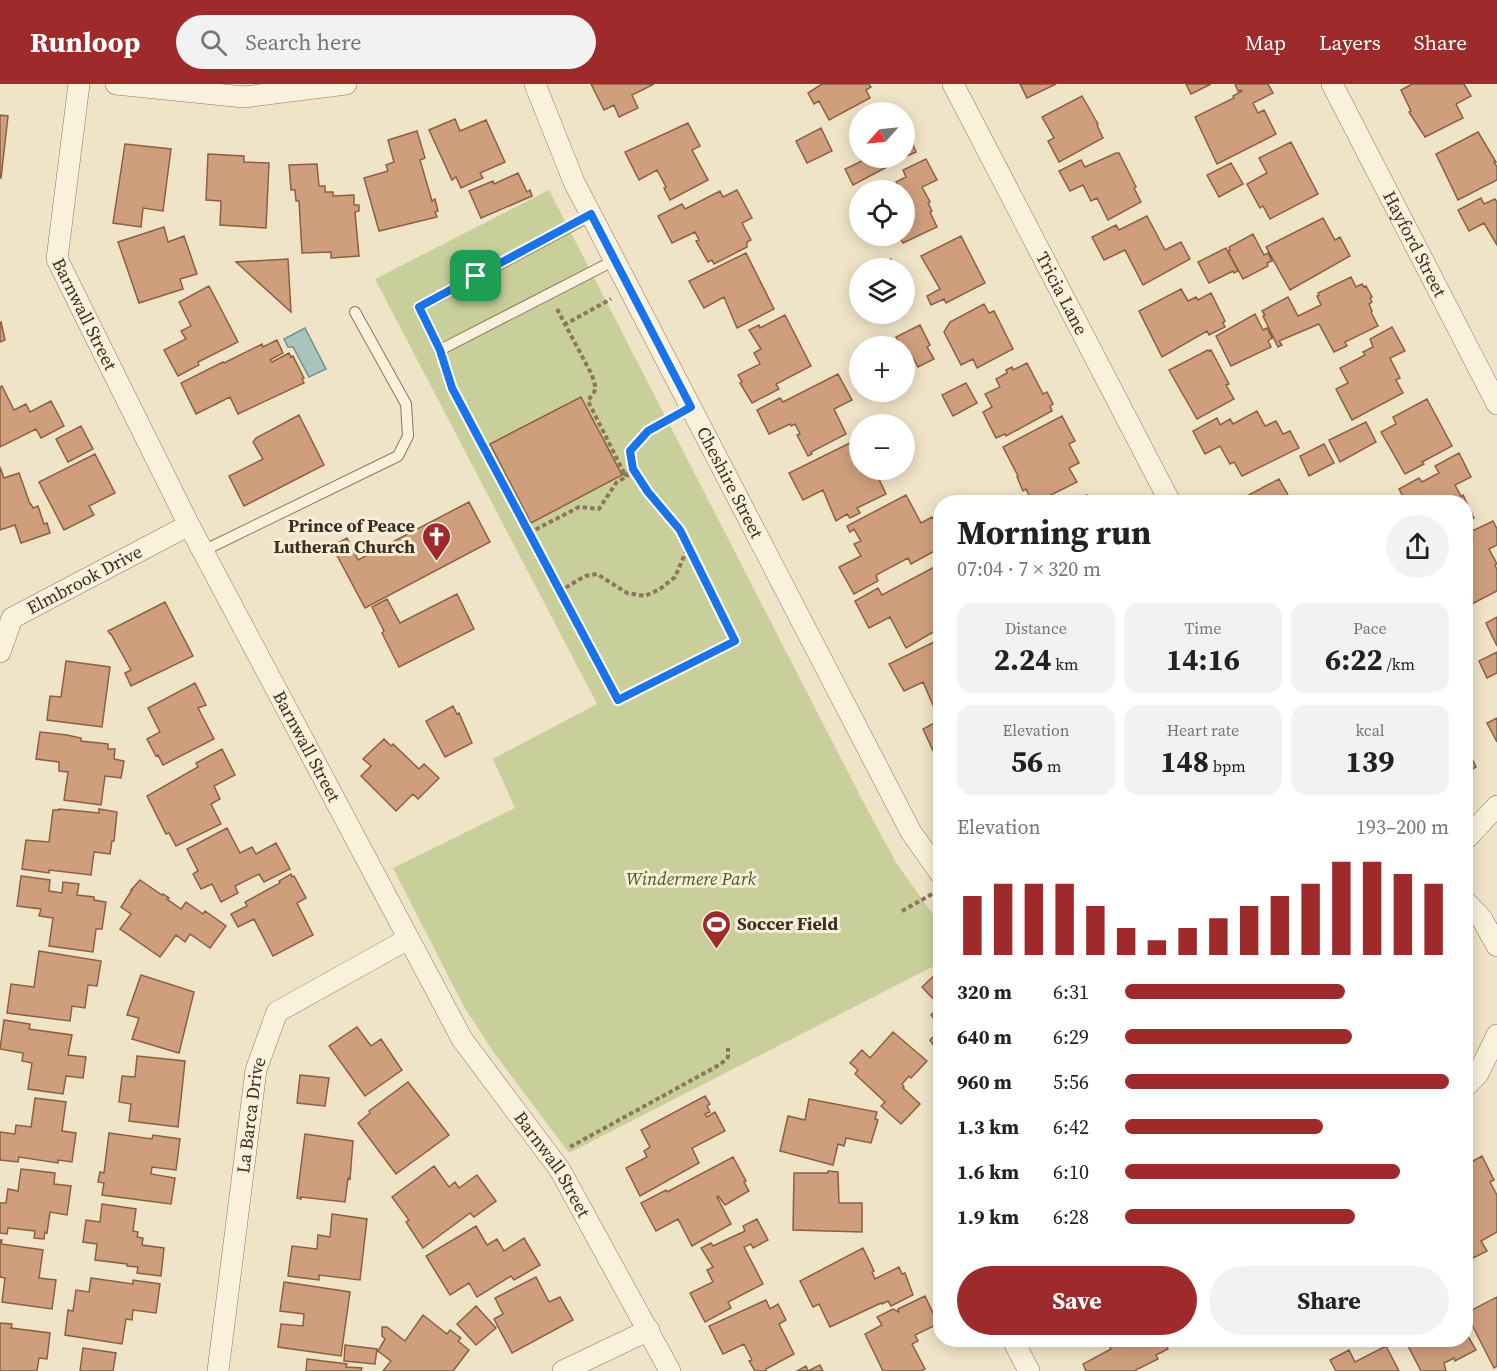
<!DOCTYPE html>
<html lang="en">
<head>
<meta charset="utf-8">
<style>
	:root { --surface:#fff; --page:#f2f2f2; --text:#222; --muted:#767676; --accent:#9e2a2b }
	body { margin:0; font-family:"Source Serif 4",serif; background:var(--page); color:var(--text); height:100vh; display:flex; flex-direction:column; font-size:22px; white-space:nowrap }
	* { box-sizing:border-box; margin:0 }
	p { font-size:20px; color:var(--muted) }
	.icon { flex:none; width:33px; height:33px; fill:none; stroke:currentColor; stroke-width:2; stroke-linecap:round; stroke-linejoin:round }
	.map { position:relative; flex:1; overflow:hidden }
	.panel { position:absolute; left:933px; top:411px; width:540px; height:852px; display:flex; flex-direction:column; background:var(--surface); border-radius:24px; box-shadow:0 3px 15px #0003 }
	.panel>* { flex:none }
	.needle { width:39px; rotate:243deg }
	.controls { position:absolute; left:849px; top:18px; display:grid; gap:12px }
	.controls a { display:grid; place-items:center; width:66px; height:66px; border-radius:50%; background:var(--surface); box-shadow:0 3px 15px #0003; font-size:30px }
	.pin { position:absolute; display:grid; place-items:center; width:51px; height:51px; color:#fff; margin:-26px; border-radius:12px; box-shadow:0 3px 9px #0006 }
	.round { display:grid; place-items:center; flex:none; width:63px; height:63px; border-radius:32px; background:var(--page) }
	.head { display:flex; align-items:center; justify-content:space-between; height:102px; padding:0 24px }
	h1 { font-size:33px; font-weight:700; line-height:45px }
	.metrics { display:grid; grid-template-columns:repeat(3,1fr); gap:9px; height:102px; padding:6px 24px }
	.metrics div { display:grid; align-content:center; border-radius:15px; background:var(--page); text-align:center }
	.metrics b { font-size:30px; font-weight:700 }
	.metrics small { font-size:16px; font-weight:400 }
	.metrics p { font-size:16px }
	.chart { height:168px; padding:12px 24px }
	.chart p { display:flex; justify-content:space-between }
	.chart svg { width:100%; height:108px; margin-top:6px; stroke:var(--accent); stroke-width:6 }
	.button { display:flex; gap:12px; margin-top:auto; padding:12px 24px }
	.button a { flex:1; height:69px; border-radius:36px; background:var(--accent); color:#fff; font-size:24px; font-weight:700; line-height:69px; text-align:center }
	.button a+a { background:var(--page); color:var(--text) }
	ul { padding:0 24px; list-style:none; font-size:20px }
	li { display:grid; grid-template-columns:96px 72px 1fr; align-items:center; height:45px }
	li i { height:15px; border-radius:8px; background:var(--accent) }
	header { display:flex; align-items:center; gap:36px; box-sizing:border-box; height:84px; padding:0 30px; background:var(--accent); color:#fff }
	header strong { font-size:28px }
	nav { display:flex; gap:33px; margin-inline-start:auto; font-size:21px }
	.search { width:420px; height:54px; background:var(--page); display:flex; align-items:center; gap:15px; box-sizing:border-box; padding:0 21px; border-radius:33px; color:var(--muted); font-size:22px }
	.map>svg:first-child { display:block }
	.green { fill:#c9cf9b }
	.water { fill:#a9c4bc; stroke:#6f938a; stroke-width:1.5 }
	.building { fill:#cf9f7d; stroke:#8d5f41; stroke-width:1.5 }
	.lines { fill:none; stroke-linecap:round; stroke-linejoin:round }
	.lane-casing { stroke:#8d765c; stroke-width:12 }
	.street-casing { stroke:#8d765c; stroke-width:22 }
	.path { stroke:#8d765c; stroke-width:4; stroke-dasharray:4.5 3; stroke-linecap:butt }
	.lane { stroke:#faf1dc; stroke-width:10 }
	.street { stroke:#faf1dc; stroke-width:21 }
	.route-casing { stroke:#fff; stroke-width:12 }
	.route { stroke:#1a73e8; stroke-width:8 }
	.labels { text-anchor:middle; stroke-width:6; stroke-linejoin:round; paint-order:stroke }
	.street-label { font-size:18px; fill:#3d2e20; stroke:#f7eed8 }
	.poi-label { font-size:18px; font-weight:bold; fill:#3d2e20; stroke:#f7eed8; text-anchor:end }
	.park-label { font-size:18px; font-style:italic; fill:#4d5a26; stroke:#f7eed8 }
</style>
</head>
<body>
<header>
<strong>Runloop</strong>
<div class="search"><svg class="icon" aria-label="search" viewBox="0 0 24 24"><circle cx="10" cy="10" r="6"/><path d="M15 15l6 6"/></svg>Search here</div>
<nav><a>Map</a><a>Layers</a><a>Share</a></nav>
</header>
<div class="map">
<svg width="1497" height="1287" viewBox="0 0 1497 1287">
	<rect width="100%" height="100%" fill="#f0e4c8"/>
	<path class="green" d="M549,106L868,727L897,780L940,840V879L569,1069L495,970L464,923L393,784L515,724L493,675L597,620L375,195Z"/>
	<path class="water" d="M305,244L326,285L309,293L293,263H288L284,255Z"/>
	<path class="building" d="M591,0H654L632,11L638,24L619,33L614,21L604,26Z
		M822,0H869L871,3L866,6L870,14L829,36L819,17L814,20L808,9Z
		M1020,0H1056L1027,14Z
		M1186,0H1211L1191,10Z
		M1235,0H1268L1273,9L1253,19L1258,29L1264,26L1276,50L1217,80L1195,33L1234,14L1233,12L1242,7L1241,6L1238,7Z
		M1412,0H1464L1471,12L1456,20L1463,34L1425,53L1409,28L1411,27L1401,6Z
		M1082,12L1098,40L1097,41L1103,54L1059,78L1048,57L1054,54L1042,33Z
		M0,31L8,32L1,94L0,93Z
		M455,35L460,47L486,36L505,78L480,89L483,94L461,104L456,93L452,96L429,46Z
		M688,39L700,62L692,66L708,96L670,116L664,104L666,103L657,86L639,96L625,68Z
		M860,43V72L855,64L858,63L851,48Z
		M821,44L832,67L807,79L796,57Z
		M417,47L425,74L420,76L432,117L435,115L438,127L435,128L437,133L379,147L364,94L388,87L386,81L394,78L388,56Z
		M907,47L916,68L904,73V48Z
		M1478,48L1496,78H1494L1497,83V96L1458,116L1436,70Z
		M1291,58L1318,110L1270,135L1263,122L1260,124L1247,100L1267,89L1259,74Z
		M125,60L171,65L163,127L143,124L141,143L113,139Z
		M1116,69H1119L1136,103L1134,104L1141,118L1108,136L1097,114L1091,117L1083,101L1070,107L1059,87L1081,76L1085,83Z
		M208,70L244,72V78L269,79L266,144L220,141L221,117L206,116Z
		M860,74H904L853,101L845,85L862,77Z
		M926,75L937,96L922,103L930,118L928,119L932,127L930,128L937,143L903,159L899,152H904V106H888L898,101L896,98L906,93L903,86Z
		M1231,79L1243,100L1219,113L1207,91Z
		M317,80L319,102H325V108H333V112L354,111V121H359V127L355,128L359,172L331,174V168L302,169L299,117H296L295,106H291L289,81Z
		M518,89L527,108L530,106L532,112L481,134L469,107L493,97L494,100Z
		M737,106L752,134L742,139L751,156L747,158V163L714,180L712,176L708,178L696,157L699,156L695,148L672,159L658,132L682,120L685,125L720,107L723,113Z
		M1481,114L1484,120L1495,115L1497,118V161L1484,139L1469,147L1458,126Z
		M1147,132L1165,166L1181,158L1190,175L1143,201L1125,166L1104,176L1092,153L1116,141L1119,146Z
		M1323,134L1335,156L1340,153L1350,172L1290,206L1266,163Z
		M164,143L168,158L184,152L197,190L180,195L183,205L139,219L118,158Z
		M1253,150L1264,171L1268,169L1272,177L1267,179L1268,182L1243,195L1228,167L1230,166L1229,163Z
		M870,152H887L874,158Z
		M961,152L985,199L946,219L944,215L931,221L927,212L940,205L921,172Z
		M1226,164L1238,187L1234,189L1233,187L1209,199L1198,178Z
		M746,169L774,225L737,244L724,213L704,224L689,197Z
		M288,175L291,228L236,178Z
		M891,175L896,184H871Z
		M1351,193L1356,203L1362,200L1364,203L1366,202L1372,213L1370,214L1372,218L1369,220L1372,227L1371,228L1378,242L1345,258L1347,262L1334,268L1319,240L1279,257L1282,261L1278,263L1263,232L1265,231L1262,227L1288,213L1298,232L1321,221L1317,212L1319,211L1318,209Z
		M209,202L238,258L198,278L199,281L178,292L164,266L186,255L181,247L191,242L179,218Z
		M1181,205L1188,217L1196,213L1198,216L1211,209L1225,237L1223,239L1225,243L1209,251L1207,247L1162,273L1139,227Z
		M984,220L989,229L994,227L1013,265L977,284L973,275L961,281L944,248L950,238Z
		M1255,230L1263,246L1267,244L1272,254L1268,257L1271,263L1231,282L1216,252Z
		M785,231L811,282L776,300L779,305L752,319L740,299L742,298L738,291L760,280L754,269L761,265L749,246L759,241L760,244Z
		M1,238L5,256L0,258V239Z
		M920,241L930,261L927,263L934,275L918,283L911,270L906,273L904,262H901L896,253Z
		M1392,243L1405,267L1390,274L1400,294L1396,296L1403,309L1352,336L1336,305L1348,299L1340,284L1365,271L1363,268L1373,263L1370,255Z
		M277,256L283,269L270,276L272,278L289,269L291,273L293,272L304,294L302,295L304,299L238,330L230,313L196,330L181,299L223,278L224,279L262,260L263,263Z
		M1208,266L1209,267L1211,266L1229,300L1226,301L1234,315L1197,335L1169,286Z
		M1027,279L1043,310L1047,308L1053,320L1050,322L1052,327L1006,352L1005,350L996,354L983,328L992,323L985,310L1000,303L996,295L1007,289L1006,286L1012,283L1013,286Z
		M838,290L852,316L834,325L846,350L811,368L812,370L808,372L797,351L800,350L795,340L791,342L790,340L769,350L757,326L780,314L783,318Z
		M966,299L977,319L953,332L942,311Z
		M2,302L14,326L26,320L30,328L51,317L64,342L41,354L36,345L0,363V303Z
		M581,313L622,391L531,439L490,360Z
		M1427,315L1452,362L1422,378L1424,380L1405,390L1381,348L1396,340L1393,333Z
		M1257,327L1265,342L1276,337L1283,350L1290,347L1299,364L1242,392L1234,378L1230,380L1220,362L1205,370L1193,347L1217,334L1220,341L1230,335L1233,340Z
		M299,331L324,381L244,422L229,392L263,375L253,358L256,354Z
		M1062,332L1075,357L1069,360L1079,379L1069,384L1077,398L1037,418H1032L1026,405L1023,407L1017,393L1018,392L1003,363Z
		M1366,338L1376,358L1340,378L1329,356Z
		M81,342L93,365L68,378L56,355Z
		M860,354V386H889L877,391L886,410L857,424L860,429L850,434L847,430L836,437L823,406L803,416L789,389Z
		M1324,360L1334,379L1309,392L1300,372Z
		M1459,369L1471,393L1455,401L1461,412L1463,411L1474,434L1466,439V418H1406L1399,405L1419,394L1422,398L1439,389L1435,382Z
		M95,370L115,409L89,422L94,431L64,446L39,398Z
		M0,383L4,394L19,389L30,420H31L33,424L38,422L44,440L47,439L50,449L21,459L15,441L0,446Z
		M1279,395L1292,418H1248L1245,413Z
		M906,411L921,439L932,433L940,450V464L911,480L908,474L876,491L878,497L854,510L839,483L861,472L854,460L861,457L854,445L850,448L847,442Z
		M1087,411L1090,418H1074Z
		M469,418L490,458L365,524L332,462L347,454L358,476Z
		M1493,437L1497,445V461L1489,465L1497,480L1495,481L1497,486V507L1470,521L1466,514V459L1473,454L1470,448Z
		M940,480V544L906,564L890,533L869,544L855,517L878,504L882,511Z
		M457,510L474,545L399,583L382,549L384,547L372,523L387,515L400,539Z
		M165,518L193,572L131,602L125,589L131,586L111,550H110L108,547Z
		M1497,533V562L1486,539Z
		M940,555V625L936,628L923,598L904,607L889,580Z
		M1497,568V589L1487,594L1479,577Z
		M66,577L110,583L102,643L47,636L50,612L61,613Z
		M195,599L206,621L198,624L214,655L163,681L158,671L156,672L147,655L160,648L148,624Z
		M453,622L457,630L459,629L472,659L445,673L426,637Z
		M1497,634V658L1487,639Z
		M940,636V668L935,671L923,645Z
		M40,648L67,651L81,654V657L108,660V665H115L114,675L124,677L121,694L105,692L101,721L64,716L68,688L59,687V678L36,675Z
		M384,655L391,662L393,660L419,685L424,680L439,694L418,715L413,710L396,727L361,692L371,682L363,675Z
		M1466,662L1476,683L1466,689Z
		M222,665L235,691L214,702L220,715L211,720L221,740L176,762L169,749L166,750L147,712L198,683L196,679Z
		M59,725L99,729V725L117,728L114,757H112L110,770L94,768L91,791L49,786V789L22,785L26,756L49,758L53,726H59Z
		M227,744L240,769L252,763L256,770L276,759L290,785L264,798L259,790L235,802L238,809L221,818L212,800L201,805L193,790L198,787L187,765Z
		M291,790L292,793L294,792L306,814L297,819L313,851L273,872L254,835L238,843L231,830L247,822L245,818L280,799L279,797Z
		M21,792L50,796L49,807L62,809L63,798L79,800L77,811L94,813V816L106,818L102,845H96L93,868L49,862L53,834L39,832L41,825L17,822Z
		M140,796L162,811L163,810L169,814L167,815L181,825L186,818L203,830L205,827L226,842L210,864L190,850L185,858L176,851L160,873L120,845L131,830L121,823L132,806H131Z
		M39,867L101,877L97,902L88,901L85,924L72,922L70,937L7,929L11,900L34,903Z
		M940,886V942L931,931L940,922L922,903Z
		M141,891L194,908L179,969L132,955L139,934L127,931Z
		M4,936L30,940L29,945L72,951L68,971L86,973L83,994L66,992L63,1010L28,1005L32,979L22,977L23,969L0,965Z
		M357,943L371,962L381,955L402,986L365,1012L329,962Z
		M940,946V971L930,956Z
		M893,948L927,977L911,994L909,992L902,1000L904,1003L903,1004L920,1020L901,1040L881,1022L885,1018L855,990L858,986L850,979L862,966L870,974Z
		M137,972L185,977L178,1043L129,1037L131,1020L119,1018L122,992L135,993Z
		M300,991L329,994L325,1022L297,1019Z
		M408,998L449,1051L396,1090L358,1039L370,1029L369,1027Z
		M705,1012L710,1020L707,1022L710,1028L705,1030L707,1033L715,1028L725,1047L692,1064L699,1079L640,1112L626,1084L647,1073L644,1067L650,1063L641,1046Z
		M35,1014L66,1018L62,1047L76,1049L72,1078L58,1076V1079L19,1073L18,1078L0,1076V1048L15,1050L16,1041L31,1043Z
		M809,1015L877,1028L875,1035L878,1036L871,1059L846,1054L844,1062L838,1060L833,1081L780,1067L788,1032L805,1036Z
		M109,1049L152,1055L153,1051L180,1055L176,1086L152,1083L151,1090L175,1094L171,1120L102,1111L104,1099L98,1098L100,1088L104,1089Z
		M305,1050L353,1057L350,1095L348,1094L345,1118L301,1113V1115L297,1114Z
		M1482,1072L1494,1096L1490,1098L1497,1111V1148L1481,1157L1487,1167L1467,1177L1466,1112L1468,1111L1466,1107L1468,1106L1466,1101V1081Z
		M733,1073L746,1097L744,1098L749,1107L725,1121L718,1112L717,1113L731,1140L692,1162L678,1135L656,1147L641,1119L666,1106L667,1108Z
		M434,1082L449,1103L455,1098L459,1104L477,1091L496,1117L474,1133L470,1129L423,1164L406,1138L409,1136L392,1113Z
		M21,1085L55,1089L54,1100L71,1102L67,1131L50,1128L47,1149L45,1148L44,1155L34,1154L35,1147L8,1144L7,1150L0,1149V1119H6L8,1105L18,1107Z
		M828,1087L838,1088L839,1119H862V1148L793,1146L794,1089H828Z
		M102,1120L136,1125L133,1147L138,1148L137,1153L143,1154L142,1161L164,1164L161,1192L137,1189L138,1183L127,1182V1180L95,1176L97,1160L83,1158L86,1136L100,1138Z
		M332,1130L367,1135L360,1196L319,1191V1196L288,1192L292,1162L317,1165L318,1151L330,1153Z
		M757,1135L768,1156L753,1164L751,1160L744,1163L763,1200L728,1218L731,1224L705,1238L690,1209L713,1198L707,1186L713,1183L701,1164L711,1159L713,1162L745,1147L743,1142Z
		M476,1142L487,1161L497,1155L504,1167L524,1154L540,1181L514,1196L511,1192L477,1213L469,1199L450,1211L426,1172Z
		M0,1156H2L1,1160L43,1166L39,1194L56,1196L52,1225L2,1218L5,1194L0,1193Z
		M863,1164L874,1187L872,1188L875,1195L899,1183L902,1190L905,1189L913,1211L891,1222L888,1217L882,1220L881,1219L830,1243L819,1220L813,1223L800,1197Z
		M536,1193L549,1218L560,1213L573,1236L512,1269L494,1235L503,1230L495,1214Z
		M91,1194L133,1200V1196L160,1200L156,1229L133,1226L132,1236L126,1235L122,1260L65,1251L68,1226L73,1227L76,1206L89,1208Z
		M284,1198L350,1208L341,1272L278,1263L281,1240L303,1242L304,1230L280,1227Z
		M925,1212L938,1240L915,1251L918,1257L912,1260L925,1285L921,1287H883L865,1250L882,1241L877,1233L893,1225L899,1228L898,1225Z
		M1497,1213V1282L1494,1284L1466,1229Z
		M766,1216L770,1225L778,1220L786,1236L779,1240L794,1270L766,1285V1287H755L749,1277L752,1276L744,1260L723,1270L709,1242Z
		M476,1222L496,1244L476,1261L457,1240Z
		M423,1231L447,1250L450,1246L461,1254L458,1257L469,1266L453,1287H383L391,1277L378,1267L385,1255L382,1252V1243H387L405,1257Z
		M0,1239L12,1240L11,1244L50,1249L47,1275L39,1274L37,1287H0Z
		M1466,1249L1476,1266L1455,1277L1454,1274L1444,1279L1446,1287H1421L1405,1256H1466Z
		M1107,1256H1163L1168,1265L1156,1271L1158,1275L1134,1287H1086L1083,1280L1111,1265Z
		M345,1261L377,1265L375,1280L344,1277Z
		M1386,1262L1399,1287H1336L1330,1276L1349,1266L1355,1278Z
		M83,1264L116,1269L113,1287H80Z
		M307,1275L347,1280L346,1283L362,1284L361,1287H306Z
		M820,1281L823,1287H797L806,1282L808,1287Z"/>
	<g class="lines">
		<defs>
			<path id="lane" d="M592,131L419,223L440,266L615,176
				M203,467L398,372L408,352L406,320L355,228"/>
			<g id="street">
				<path id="s1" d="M79,0L57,175L189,441L462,955L560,1086L670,1287"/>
				<path d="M116,0L244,13L346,0"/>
				<path id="s2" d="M535,0L574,98L911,748L940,789"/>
				<path id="s3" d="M953,0L1170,418"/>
				<path id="s4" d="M1332,0L1497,320"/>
				<path id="s5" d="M0,568L12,534L189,441"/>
				<path d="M1466,755L1497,722"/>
				<path d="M1466,818L1482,835L1497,862"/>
				<path d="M1466,1002L1478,990L1497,951"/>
				<path d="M1013,1256L1029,1287"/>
				<path id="s6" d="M218,1287L256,986L277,928L408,855"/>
				<path d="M563,1287L649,1246"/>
			</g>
		</defs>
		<use href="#lane" class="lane-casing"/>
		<use href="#street" class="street-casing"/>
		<path class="path" d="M557,225L592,291L596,305L588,317L624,389L633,385L648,408L680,446L688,463L675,493L660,505L645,512L627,509L597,490L585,492L560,507
			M564,241L611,215
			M445,281L452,304L618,616L735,557L688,463
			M633,385L630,367L648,347L671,334
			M529,449L579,423L599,425L616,399L627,392L624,389
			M902,827L932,810
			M570,1063L721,980L728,973V964"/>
		<use href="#lane" class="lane"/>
		<use href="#street" class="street"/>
	</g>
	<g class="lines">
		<defs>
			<path id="route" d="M591,130L691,323L648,347L630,367L633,385L648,408L680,446L735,557L618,616L452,304L440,266L419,223Z"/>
		</defs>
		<use href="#route" class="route-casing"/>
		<use href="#route" class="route"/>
	</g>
	<defs>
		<symbol id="church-pin" viewBox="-11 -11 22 30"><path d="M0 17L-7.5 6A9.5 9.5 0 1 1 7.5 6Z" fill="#9e2a2b" stroke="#f7eed8"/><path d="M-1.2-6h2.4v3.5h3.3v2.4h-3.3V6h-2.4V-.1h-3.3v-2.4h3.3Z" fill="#fff"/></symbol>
		<symbol id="stadium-pin" viewBox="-11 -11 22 30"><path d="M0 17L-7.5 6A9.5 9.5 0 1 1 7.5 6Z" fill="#9e2a2b" stroke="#f7eed8"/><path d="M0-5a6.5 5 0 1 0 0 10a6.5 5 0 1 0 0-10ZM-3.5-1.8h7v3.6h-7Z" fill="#fff"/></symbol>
	</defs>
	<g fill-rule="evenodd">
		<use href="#church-pin" x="420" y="436" width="33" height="45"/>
		<use href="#stadium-pin" x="700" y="824" width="33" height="45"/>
	</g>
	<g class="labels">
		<g class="street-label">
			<text dy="6" stroke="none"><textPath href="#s4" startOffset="180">Hayford Street</textPath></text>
			<text dy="6" stroke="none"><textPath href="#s3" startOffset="236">Tricia Lane</textPath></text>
			<text dy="6" stroke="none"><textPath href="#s1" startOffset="238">Barnwall Street</textPath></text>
			<text dy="6" stroke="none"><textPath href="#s2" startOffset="444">Cheshire Street</textPath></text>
			<text dy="6" stroke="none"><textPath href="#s5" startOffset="118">Elmbrook Drive</textPath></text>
			<text dy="6" stroke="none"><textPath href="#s1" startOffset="724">Barnwall Street</textPath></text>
			<text dy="6" stroke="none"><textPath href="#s6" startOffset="258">La Barca Drive</textPath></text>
			<text dy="6" stroke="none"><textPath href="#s1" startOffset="1210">Barnwall Street</textPath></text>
		</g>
		<g class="poi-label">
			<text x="415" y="448">Prince of Peace<tspan x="415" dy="21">Lutheran Church</tspan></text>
			<text x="737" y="846" text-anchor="start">Soccer Field</text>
		</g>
		<g class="park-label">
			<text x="691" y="801">Windermere Park</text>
		</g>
	</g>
</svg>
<div class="controls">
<a><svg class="needle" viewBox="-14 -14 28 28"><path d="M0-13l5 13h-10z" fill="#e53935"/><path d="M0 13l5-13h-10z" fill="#767676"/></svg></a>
<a><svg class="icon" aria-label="locate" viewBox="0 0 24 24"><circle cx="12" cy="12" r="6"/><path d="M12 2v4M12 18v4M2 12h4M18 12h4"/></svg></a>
<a><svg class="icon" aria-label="layers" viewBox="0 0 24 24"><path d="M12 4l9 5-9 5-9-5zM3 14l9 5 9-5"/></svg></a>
<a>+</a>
<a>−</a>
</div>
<div class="pin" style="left:476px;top:192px;background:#1e9e55"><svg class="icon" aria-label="arrive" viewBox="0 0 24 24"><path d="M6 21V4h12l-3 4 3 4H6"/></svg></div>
<section class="panel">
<div class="head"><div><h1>Morning run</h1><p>07:04 · 7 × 320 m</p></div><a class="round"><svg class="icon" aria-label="share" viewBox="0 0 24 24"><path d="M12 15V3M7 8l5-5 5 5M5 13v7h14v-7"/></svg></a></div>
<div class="metrics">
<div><p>Distance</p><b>2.24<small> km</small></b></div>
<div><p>Time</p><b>14:16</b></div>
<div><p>Pace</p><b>6:22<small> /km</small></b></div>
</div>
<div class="metrics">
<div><p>Elevation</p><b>56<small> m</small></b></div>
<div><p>Heart rate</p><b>148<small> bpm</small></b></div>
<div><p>kcal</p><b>139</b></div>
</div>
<div class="chart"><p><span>Elevation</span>193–200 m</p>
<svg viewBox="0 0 160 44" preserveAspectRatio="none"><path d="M5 44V20M15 44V15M25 44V15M35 44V15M45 44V24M55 44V33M65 44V38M75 44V33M85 44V29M95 44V24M105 44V20M115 44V15M125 44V6M135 44V6M145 44V11M155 44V15"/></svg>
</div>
<ul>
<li><b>320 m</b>6:31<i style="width:68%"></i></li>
<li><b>640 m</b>6:29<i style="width:70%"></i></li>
<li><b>960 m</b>5:56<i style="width:100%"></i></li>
<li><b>1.3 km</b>6:42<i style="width:61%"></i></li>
<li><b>1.6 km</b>6:10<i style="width:85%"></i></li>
<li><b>1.9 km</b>6:28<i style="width:71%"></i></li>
</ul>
<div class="button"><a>Save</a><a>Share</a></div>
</section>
</div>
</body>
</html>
